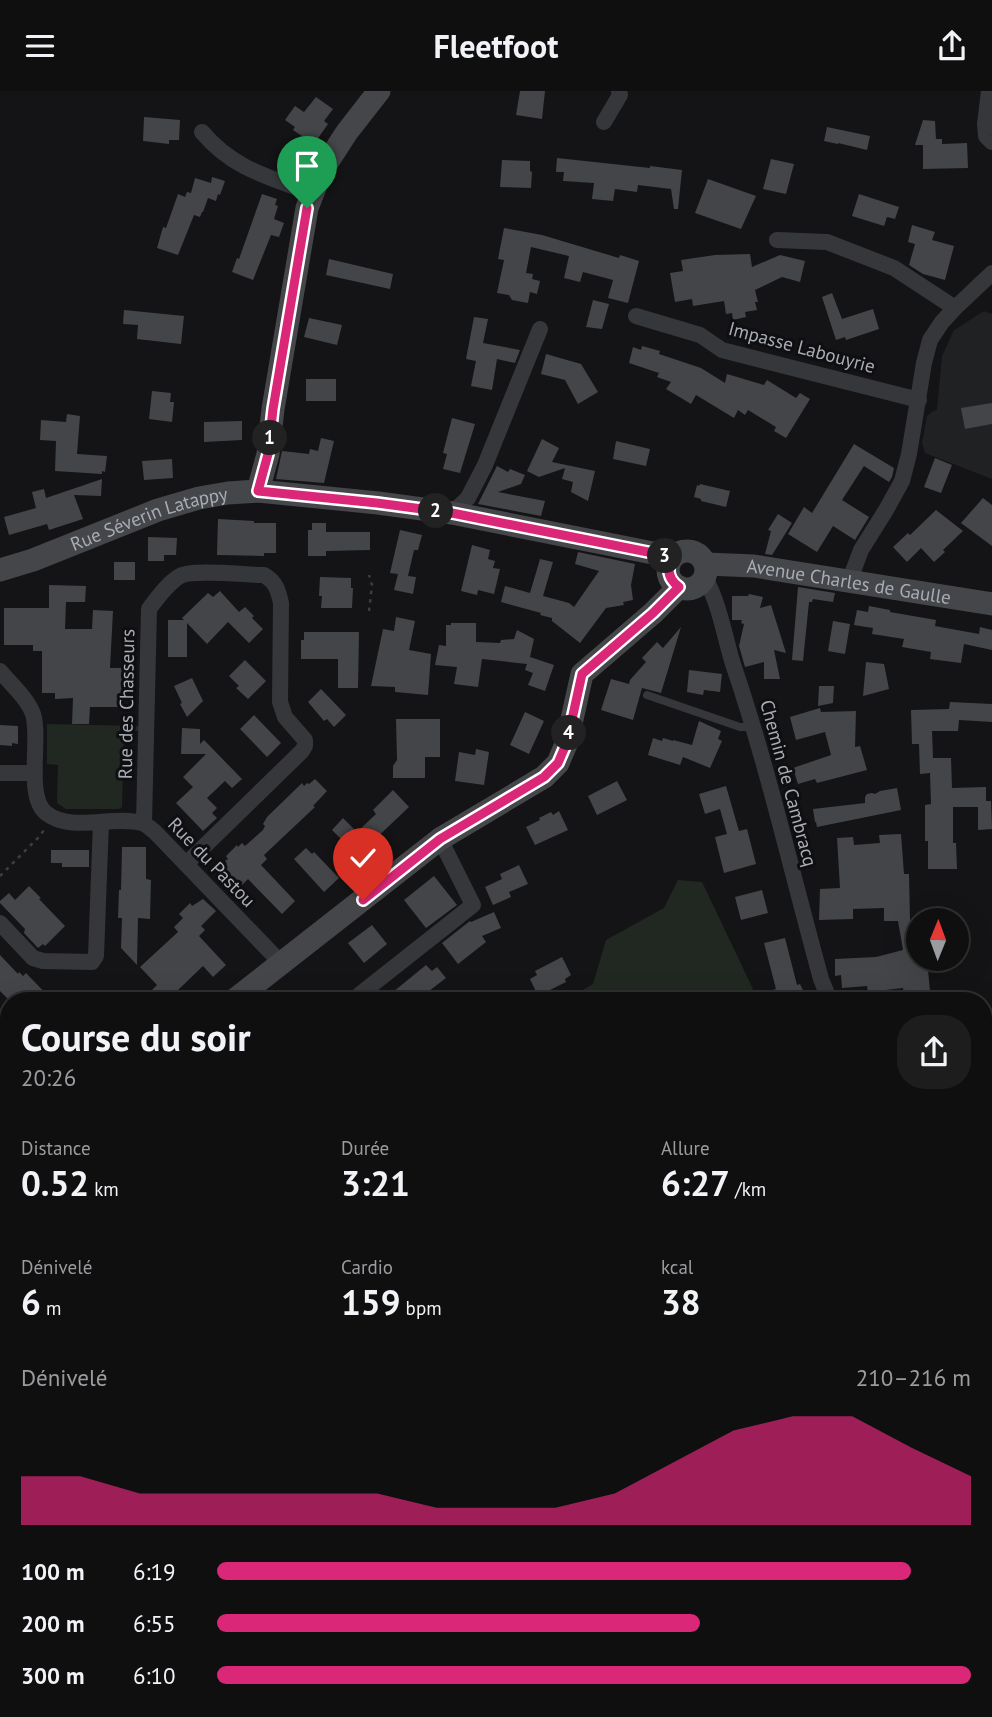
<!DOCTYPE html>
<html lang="fr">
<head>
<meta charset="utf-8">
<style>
	:root { --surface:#0f0f10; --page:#1d1d1e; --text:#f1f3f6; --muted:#9b9c9f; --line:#2f2f30; --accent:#db2777 }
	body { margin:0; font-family:"PT Sans",sans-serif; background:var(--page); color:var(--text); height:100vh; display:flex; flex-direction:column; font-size:26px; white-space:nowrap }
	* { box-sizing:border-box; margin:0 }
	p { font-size:23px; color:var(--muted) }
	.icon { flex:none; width:38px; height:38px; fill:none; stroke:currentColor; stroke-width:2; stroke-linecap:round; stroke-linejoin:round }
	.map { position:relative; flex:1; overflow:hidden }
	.drawer { position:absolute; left:0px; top:901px; width:992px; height:726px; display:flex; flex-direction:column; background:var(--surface); border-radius:28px 28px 0 0; box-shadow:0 7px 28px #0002,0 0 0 2px var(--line) }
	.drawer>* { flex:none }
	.needle { width:46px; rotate:1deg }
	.buttons { position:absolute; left:906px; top:817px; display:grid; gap:14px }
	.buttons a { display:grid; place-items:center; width:63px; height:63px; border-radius:50%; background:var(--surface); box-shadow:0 7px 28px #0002,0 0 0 2px var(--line); font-size:35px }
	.pin { position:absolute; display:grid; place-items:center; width:60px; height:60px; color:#fff; margin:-72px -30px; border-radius:50% 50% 50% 0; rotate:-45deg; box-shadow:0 0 7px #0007 }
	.pin .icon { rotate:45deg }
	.km { position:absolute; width:35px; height:35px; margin:-18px; border-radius:50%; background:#222; color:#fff; font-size:19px; line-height:35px; text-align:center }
	.round { display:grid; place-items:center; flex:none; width:74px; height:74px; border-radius:28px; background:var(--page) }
	.headline { display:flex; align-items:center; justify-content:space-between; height:119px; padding:0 21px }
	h1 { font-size:38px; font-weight:600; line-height:52px }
	.stats { display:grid; grid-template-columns:repeat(3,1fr); gap:10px; height:119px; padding:7px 21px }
	.stats div { display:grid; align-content:center }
	.stats b { font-size:35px; font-weight:600 }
	.stats small { font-size:19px; font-weight:400 }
	.stats p { font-size:19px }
	.chart { height:196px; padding:14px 21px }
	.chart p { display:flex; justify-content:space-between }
	.chart svg { width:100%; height:126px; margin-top:7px; fill:var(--accent); opacity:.7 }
	ul { padding:0 21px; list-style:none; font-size:23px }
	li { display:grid; grid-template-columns:112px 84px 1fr; align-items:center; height:52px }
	li i { height:18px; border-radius:9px; background:var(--accent) }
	header { display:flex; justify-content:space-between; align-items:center; height:91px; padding:0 21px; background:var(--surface); font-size:32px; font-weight:600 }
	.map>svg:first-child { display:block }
	.built { fill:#202123 }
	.green { fill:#212822 }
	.building { fill:#434548 }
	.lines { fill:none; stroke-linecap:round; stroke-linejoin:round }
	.path { stroke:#3c3e41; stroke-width:2.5; stroke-dasharray:3.5 5; stroke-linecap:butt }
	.lane { stroke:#36373a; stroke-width:8 }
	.street { stroke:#36373a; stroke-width:16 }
	.secondary { stroke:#44464a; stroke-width:23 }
	.route-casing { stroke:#fff; stroke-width:14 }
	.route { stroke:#db2777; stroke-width:9 }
	.labels { text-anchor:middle; stroke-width:6; stroke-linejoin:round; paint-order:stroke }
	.street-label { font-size:19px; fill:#a8acb4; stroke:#0f0f11 }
</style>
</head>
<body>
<header><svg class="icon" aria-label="menu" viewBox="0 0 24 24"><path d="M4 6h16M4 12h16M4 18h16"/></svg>Fleetfoot<svg class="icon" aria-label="share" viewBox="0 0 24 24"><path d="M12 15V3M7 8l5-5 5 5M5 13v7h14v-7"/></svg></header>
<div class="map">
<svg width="992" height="1626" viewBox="0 0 992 1626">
	<rect width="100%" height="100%" fill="#141416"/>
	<path class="built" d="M984,220L992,223V388L925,362L922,352L927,325L932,321L937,319L942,265L954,239Z"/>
	<path class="green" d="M47,633L140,635V640H124L122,716L119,718H66L57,712L58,674L47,673Z
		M678,789L702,791L753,898L738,910H564L593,893L606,849L664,817Z
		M984,1203H992V1305L984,1314Z
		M9,1275V1619H729L727,1626H424L410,1622V1626H0V1281Z"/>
	<path class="building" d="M520,0H545L542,28L516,24Z
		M316,6L333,18L324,30L328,33L314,53L293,39L295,36L285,29L295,15L304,21Z
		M144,26L180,29L179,49H169V53L143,50Z
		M923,29L935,30L936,48H942V53L967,52L968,77L923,78V54H915Z
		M827,36L870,45L867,59L838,52V53L824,50Z
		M557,67L650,77V75L682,79L678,118H674L671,98L638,94L637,101L615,98L613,110L592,108L594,92L563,90L564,81H556Z
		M771,68L794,73L786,103L763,98Z
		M502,69L530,70V80L532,81L531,97L500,96Z
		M212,86L225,90L220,104L218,103L216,110L208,107L203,121H202L200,126L194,124L178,164L157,157L163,136L166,137L178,103L185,106L187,101L191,102L195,87L211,92Z
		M708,88L756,105L741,138L695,122Z
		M262,103L277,108L275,114L278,115L274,128L284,132L279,146L271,144L253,189L232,181L237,167L239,168Z
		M859,103L899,116L895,128L887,126L884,135L852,125Z
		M912,134L935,141L932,149L954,155L945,189L923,183L909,174L915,153L908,151Z
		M504,137L542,144L619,167L620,164L639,170L628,212L608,207L613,189L583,181L580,191L564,187L569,165L531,156L526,182L533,183L532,188L540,190L537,203L530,201L528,212L512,209L509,204L497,202L504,169L498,168Z
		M750,163L752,176L780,164L805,170L800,191L782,186L755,199L758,211H755L757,219L745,221L746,226L733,229L732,222L726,223L724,210L693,215L692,208L675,211L670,182L683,180L681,169L715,164Z
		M329,168L393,183L390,198L326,184Z
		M832,202L842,228L873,218L879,238L846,249L845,246L836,249L822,206Z
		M593,209L609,213L602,238L586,236Z
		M124,219L184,225L181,253L137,248L138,234L123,233Z
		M474,226L488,228L483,252L520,259L515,272L497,268L492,299L471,295L476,270L466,268Z
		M309,227L342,234L337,254L304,246Z
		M642,255L660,260L659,263L701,277L725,292L727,283L764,294L767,289L796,307L800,302L810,308L786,347L774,340L776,336L748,319L745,324L738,319L734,327L696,304L691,313L666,298L671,291L657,286L659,282L629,272L633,256L641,259Z
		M546,263L581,273L598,301L578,313L565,289L541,283Z
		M306,288H336V310H306Z
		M152,300L171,302L170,311H174L172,331L149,328Z
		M992,312V333L965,338L961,317Z
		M67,323L80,325L77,363L107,365L105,381L102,380V383L55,380L56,350L40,349L41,329L66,331Z
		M452,327L475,333L460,382L443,378L447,363L443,362Z
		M242,330V349L204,351V331Z
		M321,347L334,350L324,392L276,388L282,360L309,363L310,358L318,360Z
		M542,348L559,357L552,371L595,380L588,410L571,401L573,391L562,388L565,377L539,386L527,380Z
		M616,350L650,358L646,375L613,368Z
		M854,353L894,377L892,386L889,391L864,375L842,409L869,426L855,449L833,435L817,461L788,443L804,416L812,422Z
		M935,367L952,374L941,402L924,396Z
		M172,368L173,387L144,389L142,370Z
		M497,375L508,381L510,378L525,384L521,393L498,401L545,410L541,425L478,413Z
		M102,388L101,405L74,404L83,428L49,439L47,433L9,444L4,426L36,417L32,401L44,398L46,407Z
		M700,393L730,400L726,416L701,410V408L694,406L697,394L699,395Z
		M983,407L992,414V455L961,432Z
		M936,419L963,440L943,459L945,461L934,471L921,457L907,471L893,456L908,442L910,444Z
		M778,423L792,432L772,464L765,463L771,440L768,439Z
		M218,428L254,430V432H276V462H264V465L217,464Z
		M312,432H326V441H370V459L326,460V465H308V439H312Z
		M400,439L422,444L418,459H414L408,485L416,486L413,503L394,499L398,483L390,482Z
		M148,446L177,447L176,464H164V470H148Z
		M472,454L490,459L488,468L495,470L493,477L500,478L494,503L478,499L477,504L461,500Z
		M578,461L635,473L631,494L633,509L623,511L624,514L606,517L580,552L552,530V527L540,524L541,522L501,511L505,495L530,502L540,468L553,471L543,505L569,512L574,516L599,480L575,473Z
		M114,471H135V489H114Z
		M320,486L351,487V497H353L352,517H321L322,505H319Z
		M49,494L86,495L85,511H66L65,538H92L93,519L113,520L110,577H122L121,616H90L89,633H72L73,607L55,608V602H42V560H33V554H4V517H49Z
		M798,496L835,502L833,511L813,508L812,511H809L803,570L792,569Z
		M220,500L239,521L245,516L254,525L252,527L263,538L249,552L228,531L207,553L187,532V566H168V529H184L182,527L208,502L213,506Z
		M749,503L763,506L760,517L771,514L786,562L774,559L780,588H764V571L745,576L739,555L744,533L741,532L742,529H732V505H748Z
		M869,515L890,519V521L936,529L935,535L979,543L980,536L992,539V559L964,553L961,572L930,568L931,561L902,556L904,548L872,543L873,537L854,534L857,519L868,521Z
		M396,526L415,530L409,559L431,563L428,604L395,601V596L371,595L383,538L394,540Z
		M833,530L850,533L845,563L828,560Z
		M451,532H476V551L500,552L501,549L514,548L517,539L534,548L530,566L554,574L545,600L528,594L533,582L525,579L527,573L482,568L478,596L454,593L457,576L435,574L439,554L446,555V534H451Z
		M681,536L661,602L642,597L633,629L601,619L611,588L629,593L630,589L646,571L642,567L657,551L663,557Z
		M304,541H359L358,597H338V568H301V549H304Z
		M245,569L266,590L248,608L236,597L239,595L229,585Z
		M866,571L884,573L889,598L863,605Z
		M689,579L722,583L720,601L704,599L703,604L687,601Z
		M192,587L203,610L187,626L180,613L182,612L174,595Z
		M819,595H834L833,612L818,615Z
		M321,598L346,624L334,636L327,628L324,630L308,611Z
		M950,611L992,613V631L959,629L958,640H932L933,667H951L952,697L986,696V710H991L992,738L978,739V716H953V752H956L957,778H928V750H925V714L931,713L930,682L920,683L919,653H912L911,619L949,618Z
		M820,617L821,621L856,620L855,656L860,655L867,679L817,692L815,688L798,693L793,677L831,664L825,641L796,649L790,626Z
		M525,621L544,630L529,663L510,654Z
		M254,624L281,652L267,666L240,638Z
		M396,628H440V666H425V687H393V675L397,669Z
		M699,630L721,640L718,648L722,650L710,677L683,666L680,674L648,664L653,647L662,650L663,647L673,650V649L692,654Z
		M0,634L18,635V653L12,652V655L0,654Z
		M182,637L200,638V653L204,649L242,688L232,697L225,690L207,707L217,717L212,722L217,727L203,740L176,712L193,696L183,686L206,663H181Z
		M476,658L489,661L484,694L455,690L459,661L475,664Z
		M315,688L327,700L313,715L315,716L264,764L267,768L261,774L295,810L282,823L248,788L239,797L220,778L227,772L225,770L228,768L226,765L237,754L238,756L242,752L245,755L263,739L265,735L263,733L267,726L302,692L304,695L307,692L309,693Z
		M617,690L627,709L597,724L588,705Z
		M726,695L739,740L747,738L756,773L724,782L715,746L727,743L720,718L705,723L699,703Z
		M897,697L901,719L817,736L816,731H815L813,718L865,712V706L867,703L872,702L875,703L880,700Z
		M393,699L409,716L371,752L383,763L366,780L340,754L343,750L332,739L343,727L357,741L376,723L373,719Z
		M559,720L568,739L535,754L526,736L540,729L539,727L551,721L553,724Z
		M901,743L904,783H909L910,829H914L919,868H927L930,900L904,903L903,897L868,901L867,895L842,897L841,884L835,885V868L876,866L903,859L898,830H884V817L853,818V828L819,829L820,798L840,797L837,747L853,746L854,754L880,752L879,744Z
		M122,756H146V788L151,789L150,828L138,827L137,874L121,857L122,827H118L119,799H121Z
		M306,757L312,763L314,761L339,787L324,801L294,768Z
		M51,759H89V776H62V772H51Z
		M519,774L528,793L509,801L511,806L493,814L485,796L502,788L500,783Z
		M434,785L457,814L426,837L404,809Z
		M29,795L41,807L39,808L65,835L45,855L43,853L38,857L24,842L25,838L0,812V810L9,802L15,809Z
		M762,799L768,822L741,829L735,806Z
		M203,808L216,820L201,835L205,839L199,845L226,874L213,886L203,875L176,901L185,910H156L149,902L157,894L140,876L178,841L174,836L183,827L179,823L190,812L192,815Z
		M494,821L501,837L482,845L486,851L458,873L442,852L470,830L471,831Z
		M372,834L387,853L364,872L348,852Z
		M785,847L797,894L800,893L808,910H748V906L776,898L764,852Z
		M0,864L18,883L19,881L23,885L26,882L53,910H10L0,900Z
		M562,866L571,884L565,888L566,891L538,905L530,888L537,884L535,880Z
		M426,874L432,880L437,876L446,887L416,910H382Z"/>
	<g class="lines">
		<path class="path" d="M369,520L372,494L369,484
			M0,785L39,746L44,739"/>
		<path class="lane" d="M647,604L740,636H754"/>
		<path class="street" d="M989,0L985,33L986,45L992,51
			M604,31L620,4L619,0
			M202,41C233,78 269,86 312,102
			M777,149L827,151L894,177L955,217
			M636,225L700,244L722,259L919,309
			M452,422L468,407L485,374L540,238
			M705,487C720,514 724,544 733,573C768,676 792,783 821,888L830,910
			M849,491L861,459L886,419L902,390L909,363L924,272L930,249L942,231L955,217L992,182
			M0,580C11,593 27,607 33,623C41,648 25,705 46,722C71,742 113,724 142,732C146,733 151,738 155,741L282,873
			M0,682H35
			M144,732L149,518C157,507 168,492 180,485C193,478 246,484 264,484C276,491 278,499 281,512L280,611L285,626L305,649V655L302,660L186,773
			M0,832L33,867L43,870L92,871L96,865L101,731
			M361,910L359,904L473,814L440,748
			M0,1039L9,1044
			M984,1070L992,1073
			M0,1201L9,1202"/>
		<g class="secondary">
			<path d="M258,400L268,363L273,318L307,117L321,81L347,41L379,0"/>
			<circle cx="687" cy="479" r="19"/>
			<path id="s1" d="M706,473L754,475L992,513"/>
			<path id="s2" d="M0,479L33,469L158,419L199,407L228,402L258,400L378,412L452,422L673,466"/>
			<path d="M233,910L440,748L544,686L558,672L567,651L582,583L653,522L679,496"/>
			<path d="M0,1094L9,1090"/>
		</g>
	</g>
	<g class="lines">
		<defs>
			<path id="route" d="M307,117L273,318L268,363L258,400L377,412L452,422L673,466C666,478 668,488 679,496L653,522L582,583L567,651L558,672L544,686L440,748L363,809"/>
		</defs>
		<use href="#route" class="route-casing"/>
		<use href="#route" class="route"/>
	</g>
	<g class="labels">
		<g class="street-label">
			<text transform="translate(802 256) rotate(15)" y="7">Impasse Labouyrie</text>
			<text dy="7" stroke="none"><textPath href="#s2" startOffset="158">Rue Séverin Latappy</textPath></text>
			<text dy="7" stroke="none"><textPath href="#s1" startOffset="144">Avenue Charles de Gaulle</textPath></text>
			<text transform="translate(126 613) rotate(-89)" y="7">Rue des Chasseurs</text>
			<text transform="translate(789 692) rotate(75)" y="7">Chemin de Cambracq</text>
			<text transform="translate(212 771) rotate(46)" y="7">Rue du Pastou</text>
		</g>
	</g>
</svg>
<div class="buttons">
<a><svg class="needle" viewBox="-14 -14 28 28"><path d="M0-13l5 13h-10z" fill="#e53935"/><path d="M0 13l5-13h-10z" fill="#9b9c9f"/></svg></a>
</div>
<div class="pin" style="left:307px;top:117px;background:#1e9e55"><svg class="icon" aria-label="arrive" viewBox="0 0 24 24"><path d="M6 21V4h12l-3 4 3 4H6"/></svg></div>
<div class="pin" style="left:363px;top:809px;background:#d93025"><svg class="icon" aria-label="check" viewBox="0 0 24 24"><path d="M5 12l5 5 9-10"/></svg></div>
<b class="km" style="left:270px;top:347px">1</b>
<b class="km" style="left:436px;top:420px">2</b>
<b class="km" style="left:665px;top:465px">3</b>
<b class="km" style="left:569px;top:642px">4</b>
<section class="drawer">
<div class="headline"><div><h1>Course du soir</h1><p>20:26</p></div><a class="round"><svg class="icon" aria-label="share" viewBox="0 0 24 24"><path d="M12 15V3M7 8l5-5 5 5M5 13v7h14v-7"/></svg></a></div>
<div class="stats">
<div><p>Distance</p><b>0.52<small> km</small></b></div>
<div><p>Durée</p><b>3:21</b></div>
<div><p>Allure</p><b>6:27<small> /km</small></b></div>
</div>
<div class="stats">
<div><p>Dénivelé</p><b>6<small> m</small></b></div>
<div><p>Cardio</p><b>159<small> bpm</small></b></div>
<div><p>kcal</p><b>38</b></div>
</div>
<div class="chart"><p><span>Dénivelé</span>210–216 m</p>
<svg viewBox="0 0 160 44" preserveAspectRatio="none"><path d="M0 44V27L10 27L20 33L30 33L40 33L50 33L60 33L70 38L80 38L90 38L100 33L110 22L120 11L130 6L140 6L150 17L160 27V44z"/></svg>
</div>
<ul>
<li><b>100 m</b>6:19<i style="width:92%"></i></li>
<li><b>200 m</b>6:55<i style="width:64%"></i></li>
<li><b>300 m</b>6:10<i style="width:100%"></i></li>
</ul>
</section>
</div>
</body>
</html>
